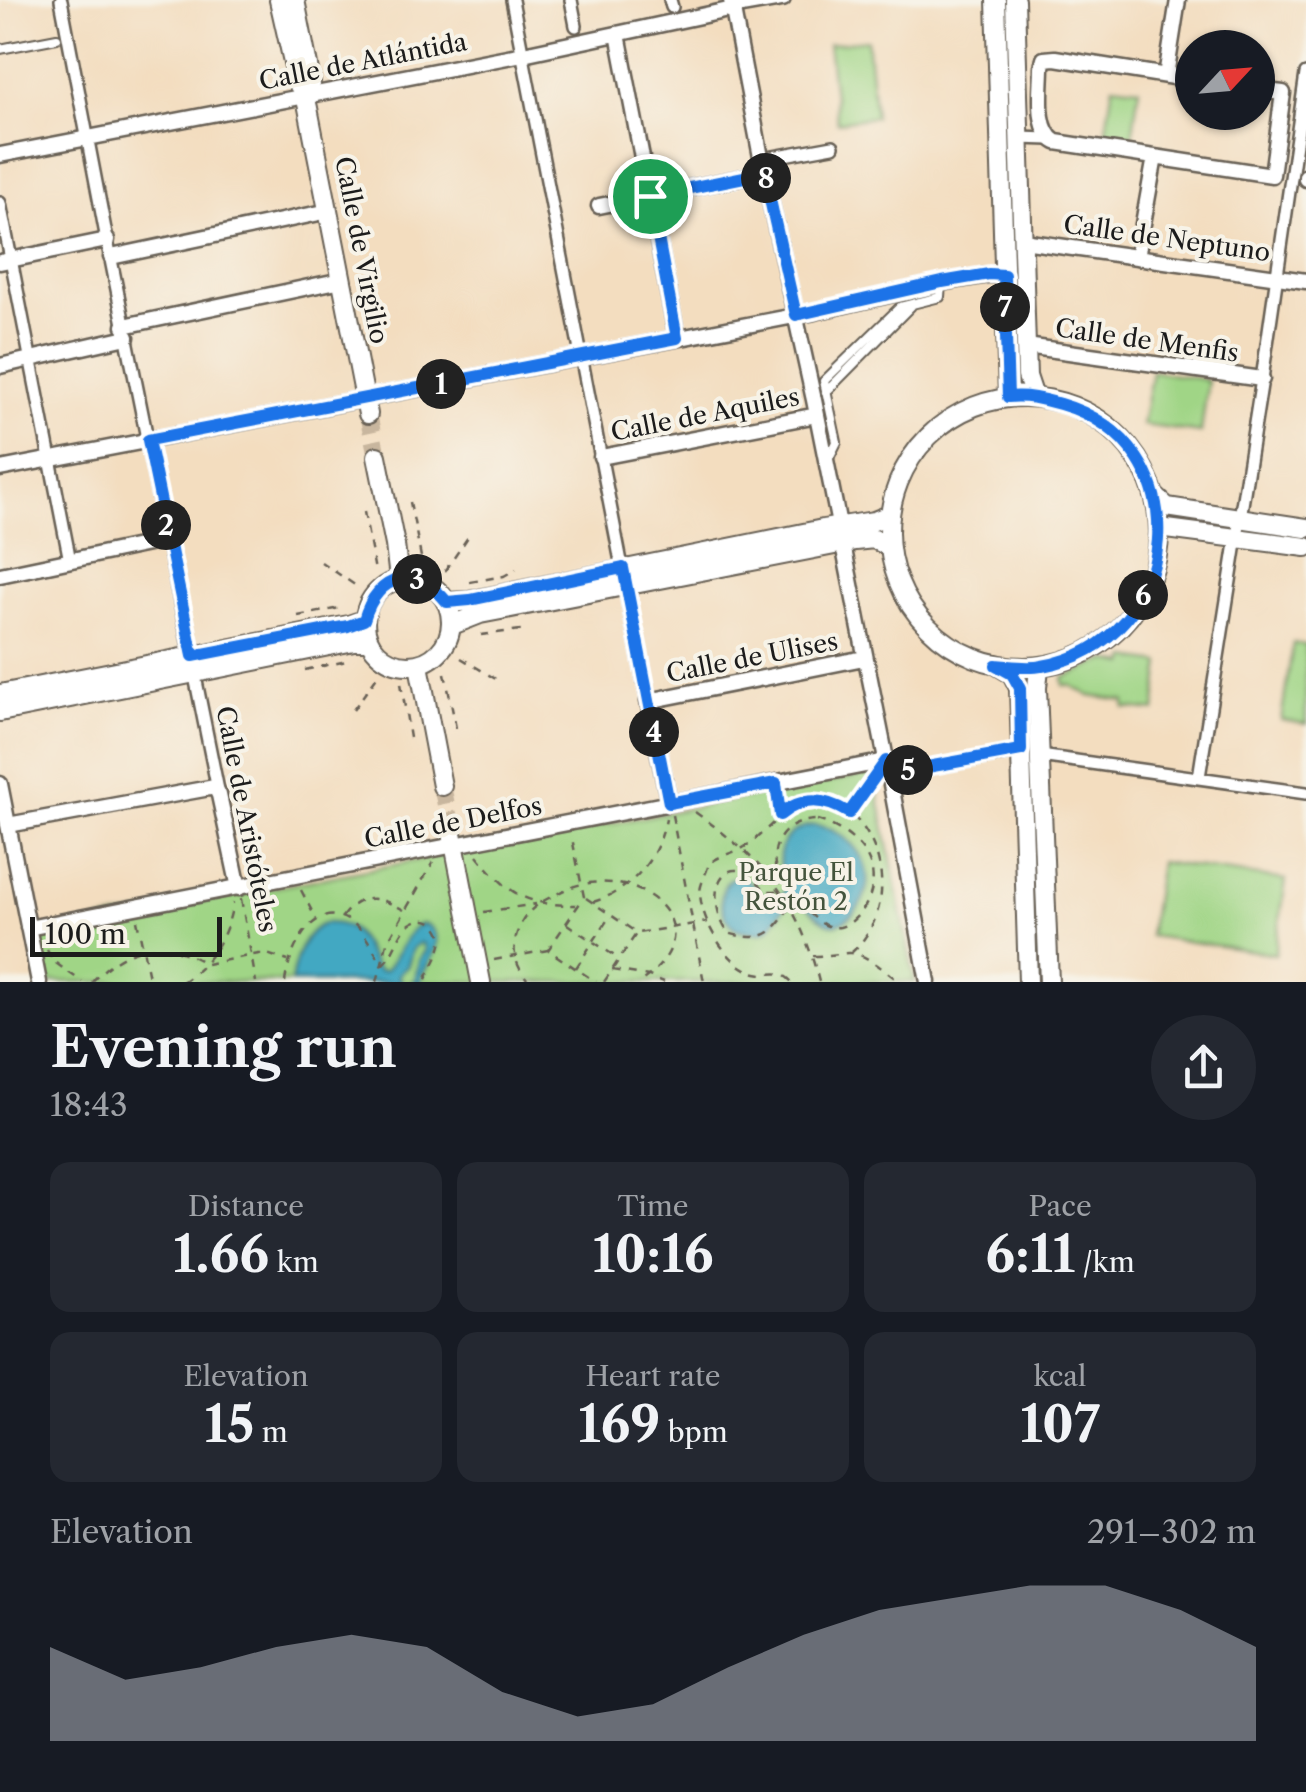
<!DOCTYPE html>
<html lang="en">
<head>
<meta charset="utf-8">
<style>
	:root { --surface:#171b24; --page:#242831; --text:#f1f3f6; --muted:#9ea1a6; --accent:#8c9099 }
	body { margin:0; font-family:"Libre Caslon Text",serif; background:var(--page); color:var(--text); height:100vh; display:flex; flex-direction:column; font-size:38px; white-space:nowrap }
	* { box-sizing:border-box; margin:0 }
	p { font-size:32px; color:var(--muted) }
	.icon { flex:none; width:55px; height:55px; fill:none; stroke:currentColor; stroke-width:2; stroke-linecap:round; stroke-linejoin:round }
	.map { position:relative; height:982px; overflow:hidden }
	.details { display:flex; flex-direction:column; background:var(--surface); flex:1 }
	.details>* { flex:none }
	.needle { width:65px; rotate:64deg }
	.controls { position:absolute; left:1175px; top:30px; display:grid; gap:20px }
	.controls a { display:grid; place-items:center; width:100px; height:100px; border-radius:50%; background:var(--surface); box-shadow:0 2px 8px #0004; font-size:50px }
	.scale { position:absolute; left:30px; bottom:25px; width:192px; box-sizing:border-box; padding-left:10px; border:5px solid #1c1c1c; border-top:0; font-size:28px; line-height:35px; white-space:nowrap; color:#1c1c1c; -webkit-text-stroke:8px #f7f3e8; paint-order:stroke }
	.pin { position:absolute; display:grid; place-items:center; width:85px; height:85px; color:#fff; margin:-42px; border:5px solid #fff; border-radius:50%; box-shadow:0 2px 10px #0007 }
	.km { position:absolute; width:50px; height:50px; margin:-25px; border-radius:50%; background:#222; color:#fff; font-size:28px; line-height:50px; text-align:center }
	.round { display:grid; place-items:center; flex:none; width:105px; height:105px; border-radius:52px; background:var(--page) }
	.summary { display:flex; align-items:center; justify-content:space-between; height:170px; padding:0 50px }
	h1 { font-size:55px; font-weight:700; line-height:75px }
	.metrics { display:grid; grid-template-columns:repeat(3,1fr); gap:15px; height:170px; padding:10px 50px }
	.metrics div { display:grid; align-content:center; border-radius:20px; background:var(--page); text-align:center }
	.metrics b { font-size:50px; font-weight:700 }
	.metrics small { font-size:28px; font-weight:400 }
	.metrics p { font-size:28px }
	.chart { height:280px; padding:20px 50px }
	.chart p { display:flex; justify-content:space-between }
	.chart svg { width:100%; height:180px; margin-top:10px; fill:var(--accent); opacity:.7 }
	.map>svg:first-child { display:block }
	.green { fill:#a0d586; stroke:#5e7851; stroke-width:2.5 }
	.water { fill:#42a8c2; stroke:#2f626f; stroke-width:2.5 }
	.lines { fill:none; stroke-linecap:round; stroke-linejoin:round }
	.tertiary-tunnel { stroke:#c8b69e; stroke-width:18; stroke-dasharray:18 9; stroke-linecap:butt }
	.service-casing { stroke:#676055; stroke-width:12 }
	.pedestrian-casing { stroke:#676055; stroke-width:16 }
	.minor-casing { stroke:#676055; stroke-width:19 }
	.tertiary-casing { stroke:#676055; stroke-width:22 }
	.path { stroke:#676055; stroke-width:2.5; stroke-dasharray:8 8; stroke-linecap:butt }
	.service { stroke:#fff; stroke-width:8 }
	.pedestrian { stroke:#fff; stroke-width:11 }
	.minor { stroke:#fff; stroke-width:14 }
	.tertiary { stroke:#fff; stroke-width:18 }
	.route-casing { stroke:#fff; stroke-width:20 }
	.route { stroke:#1a73e8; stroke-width:12 }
	.labels { text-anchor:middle; stroke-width:8; stroke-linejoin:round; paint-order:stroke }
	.street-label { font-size:25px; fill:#1c1c1c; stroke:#f7f3e8 }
	.park-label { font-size:25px; fill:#44543c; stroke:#f7f3e8 }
</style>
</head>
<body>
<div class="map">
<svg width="1306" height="982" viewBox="0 0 1306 982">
	<rect width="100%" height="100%" fill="#f7f3e8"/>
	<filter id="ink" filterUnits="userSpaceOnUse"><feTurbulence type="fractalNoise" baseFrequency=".01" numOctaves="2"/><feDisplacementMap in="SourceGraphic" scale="20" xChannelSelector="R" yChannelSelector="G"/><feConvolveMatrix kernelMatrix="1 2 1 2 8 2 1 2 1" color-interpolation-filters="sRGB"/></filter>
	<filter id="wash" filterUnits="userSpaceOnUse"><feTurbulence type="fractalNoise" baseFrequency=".0048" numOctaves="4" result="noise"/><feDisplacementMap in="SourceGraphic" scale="40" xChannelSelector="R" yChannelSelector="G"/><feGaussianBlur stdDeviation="2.25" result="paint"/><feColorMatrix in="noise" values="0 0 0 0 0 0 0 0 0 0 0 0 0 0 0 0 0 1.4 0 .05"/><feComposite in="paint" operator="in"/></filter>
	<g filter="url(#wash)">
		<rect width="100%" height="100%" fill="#f3ddbf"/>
		<path class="green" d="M867,40L875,117L837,122L828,44Z
			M1113,85L1139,88L1132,138L1105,134Z
			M1152,371L1208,380L1201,433L1142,425Z
			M1293,643L1306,645V724L1281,720Z
			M1128,658L1161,663L1155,711L1125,708V701L1090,696L1070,685H1064L1063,678L1106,660L1126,664Z
			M874,773L915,982H45L36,933Z
			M1160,862L1286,880L1275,954L1149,936Z"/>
		<path class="water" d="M814,825C856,831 886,877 854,913C848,919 841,924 833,924C819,923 810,904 793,899C768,918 780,941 736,929C721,915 716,896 729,879L742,876L768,899L780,897L787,887C772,859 779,829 814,825Z
			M325,923C361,921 361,947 378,970L384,971C397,962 412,908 432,929C436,934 437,938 436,945C434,958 423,969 420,982H412L415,979L419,960L425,951L423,944L420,943L413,948L407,968L403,969L398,976L402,982H291C295,959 302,932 325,923Z"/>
	</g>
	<g filter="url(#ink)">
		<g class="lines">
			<path class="tertiary-tunnel" d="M368,414L377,456
				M442,786L451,828"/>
			<defs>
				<path id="service" d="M0,49L57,38
					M826,392L911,306
					M828,460L837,442L824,381L900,307L940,297L941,283"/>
				<path id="pedestrian" d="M61,0L107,240L219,795
					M512,0L648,701
					M571,0L576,26
					M670,0L672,7
					M733,9L784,0
					M1019,138L1050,139
					M762,159L833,146
					M0,203L70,561
					M1040,756L1306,793
					M889,774L1021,751
					M1199,777L1262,379L1306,74"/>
				<path id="minor" d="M731,0L764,173L814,400L889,774L928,982
					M618,34L677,338
					M1166,76L1178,0
					M1192,80L1055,58L1044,59L1042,67C1042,89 1035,130 1056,142L1272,175L1283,93L1258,90
					M0,155L523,54L733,9
					M1306,176V179
					M599,206L764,173
					M1023,241L1306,281
					M111,257L329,211
					M1137,257L1155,157
					M0,262L107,240
					M124,326L342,280
					M1026,346L1262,379
					M0,366L127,337
					M601,457L817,415
					M0,469L810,313L941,283L989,275H1004
					M0,575L158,542L168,537
					M0,784L39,982
					M669,803L648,701L864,658
					M8,825L215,787L219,795L239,888
					M28,928L886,761"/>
				<path id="tertiary" d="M279,0L298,84L305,95L308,108L368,414
					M295,0L311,81L305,95
					M996,0L1008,397
					M1015,0L1026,346L1027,376L1034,397
					M889 532a135 135 0 1 1 270 0a135 135 0 1 1-270 0Z
					M377,456L395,545L399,579
					M1155,496L1167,507L1306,528
					M1159,528L1306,547
					M365 622a43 43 0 1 1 86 0a43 43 0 1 1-86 0Z
					M447,602L469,601L823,529L874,521L889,515
					M452,625L480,614L855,541L874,539L889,547
					M419,665L442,786
					M997,665L1012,674L1019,688L1028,982
					M1039,667L1037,688L1049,982
					M0,694L349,625L364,620
					M0,712L354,641H369
					M451,828L481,982"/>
			</defs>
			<use href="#service" class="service-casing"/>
			<use href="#pedestrian" class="pedestrian-casing"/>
			<use href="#minor" class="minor-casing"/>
			<use href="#tertiary" class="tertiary-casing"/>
			<path class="path" d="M410,502L422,562
				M364,512L375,571
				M321,562L359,588
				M445,571L470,534
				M470,582L504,576L516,569
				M298,616L340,608
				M481,635L528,629
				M461,658L499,681
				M305,670L351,660
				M445,673L456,728
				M401,683L410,738
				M353,710L378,675
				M778,794L780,815C773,824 751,844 741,849C729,854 722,855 709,863C707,873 700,883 700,893C701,921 728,967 756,973C772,977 777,967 792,982
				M850,811L874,777
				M695,812C763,861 798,898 819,982
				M781,814C849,757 924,886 852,952
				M672,815L704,982
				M817,820C856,832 889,866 864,908C858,916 850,925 840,927C817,930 812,908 793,903C786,910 784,918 777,925C764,941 745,938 728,933C699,888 729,842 765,891H776L781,885C765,851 779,821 817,820Z
				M477,855C510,895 524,905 576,905
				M301,890L316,919
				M586,898L637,933L707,922
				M241,899L256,982
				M593,902C632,890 658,859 666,819
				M484,912L536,904
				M342,917C361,891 380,897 404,910
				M137,920L150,982
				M567,924L619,959
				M47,950L53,961L82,982
				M548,950L584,897L572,838
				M813,956C825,956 836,954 848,953C865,952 886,972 900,982
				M494,960L548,950L596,982
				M576,968L610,916
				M612,970L649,976L664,982
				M92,982C124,945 164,937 206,964L259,954H267L288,961
				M182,982C211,963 227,937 233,903
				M285,982C289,950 315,893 355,925C368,936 374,953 383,964C395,953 397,934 410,924C417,919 426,918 433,923C454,939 430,965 425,982
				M377,982L387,943L433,862
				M530,982C516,968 511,951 517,933C523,916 532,907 547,899C559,893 570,886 583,884C652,872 714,932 640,982
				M604,982L636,934"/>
			<use href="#service" class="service"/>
			<use href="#pedestrian" class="pedestrian"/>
			<use href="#minor" class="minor"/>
			<use href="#tertiary" class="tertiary"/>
		</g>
	</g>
	<g class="lines" filter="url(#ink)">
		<defs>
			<path id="route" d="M764,173L796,315L942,282L989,274L1004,275L1008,397C1027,395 1042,399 1060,404C1202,444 1185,641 1042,666C1028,669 1011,666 996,665L1012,674L1020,688L1021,750L889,774L886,761L849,813C825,798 802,796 780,815L776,783L669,803L623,568L470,600L447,602C417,565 377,573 364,620L348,626L193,656L148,440L677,338L650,196Z"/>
		</defs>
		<use href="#route" class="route-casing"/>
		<use href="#route" class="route"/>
	</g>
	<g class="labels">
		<g class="street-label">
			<text transform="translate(363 61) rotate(-11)" y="9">Calle de Atlántida</text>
			<text transform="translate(1167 238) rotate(8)" y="9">Calle de Neptuno</text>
			<text transform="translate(362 250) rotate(79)" y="9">Calle de Virgilio</text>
			<text transform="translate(1147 340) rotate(8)" y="9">Calle de Menfis</text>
			<text transform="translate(705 414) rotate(-11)" y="9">Calle de Aquiles</text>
			<text transform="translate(752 657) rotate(-11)" y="9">Calle de Ulises</text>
			<text transform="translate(247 819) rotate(79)" y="9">Calle de Aristóteles</text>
			<text transform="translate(453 822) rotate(-11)" y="9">Calle de Delfos</text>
		</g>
		<g class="park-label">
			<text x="796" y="881">Parque El<tspan x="796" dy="29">Restón 2</tspan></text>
		</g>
	</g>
</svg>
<div class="controls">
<a><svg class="needle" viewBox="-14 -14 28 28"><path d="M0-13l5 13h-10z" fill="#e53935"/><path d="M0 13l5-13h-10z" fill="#9ea1a6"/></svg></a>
</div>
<div class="scale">100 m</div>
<div class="pin" style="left:650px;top:196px;background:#1e9e55"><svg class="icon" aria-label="arrive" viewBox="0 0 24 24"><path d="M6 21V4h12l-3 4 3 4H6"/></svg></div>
<b class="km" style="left:441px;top:384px">1</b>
<b class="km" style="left:166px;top:525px">2</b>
<b class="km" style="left:417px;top:579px">3</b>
<b class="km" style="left:654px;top:732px">4</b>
<b class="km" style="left:908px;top:770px">5</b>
<b class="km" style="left:1143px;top:595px">6</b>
<b class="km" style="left:1005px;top:307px">7</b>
<b class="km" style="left:766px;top:178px">8</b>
</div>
<section class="details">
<div class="summary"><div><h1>Evening run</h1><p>18:43</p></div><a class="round"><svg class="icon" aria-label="share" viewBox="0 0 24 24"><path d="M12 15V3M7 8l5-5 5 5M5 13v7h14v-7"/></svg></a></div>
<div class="metrics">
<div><p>Distance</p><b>1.66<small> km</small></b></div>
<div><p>Time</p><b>10:16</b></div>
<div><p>Pace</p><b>6:11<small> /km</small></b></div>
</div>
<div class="metrics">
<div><p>Elevation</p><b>15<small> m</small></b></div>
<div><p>Heart rate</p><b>169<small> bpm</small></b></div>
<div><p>kcal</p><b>107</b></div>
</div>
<div class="chart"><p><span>Elevation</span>291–302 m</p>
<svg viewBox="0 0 160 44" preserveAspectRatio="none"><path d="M0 44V21L10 29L20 26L30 21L40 18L50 21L60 32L70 38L80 35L90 26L100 18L110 12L120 9L130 6L140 6L150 12L160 21V44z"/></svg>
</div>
</section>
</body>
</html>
